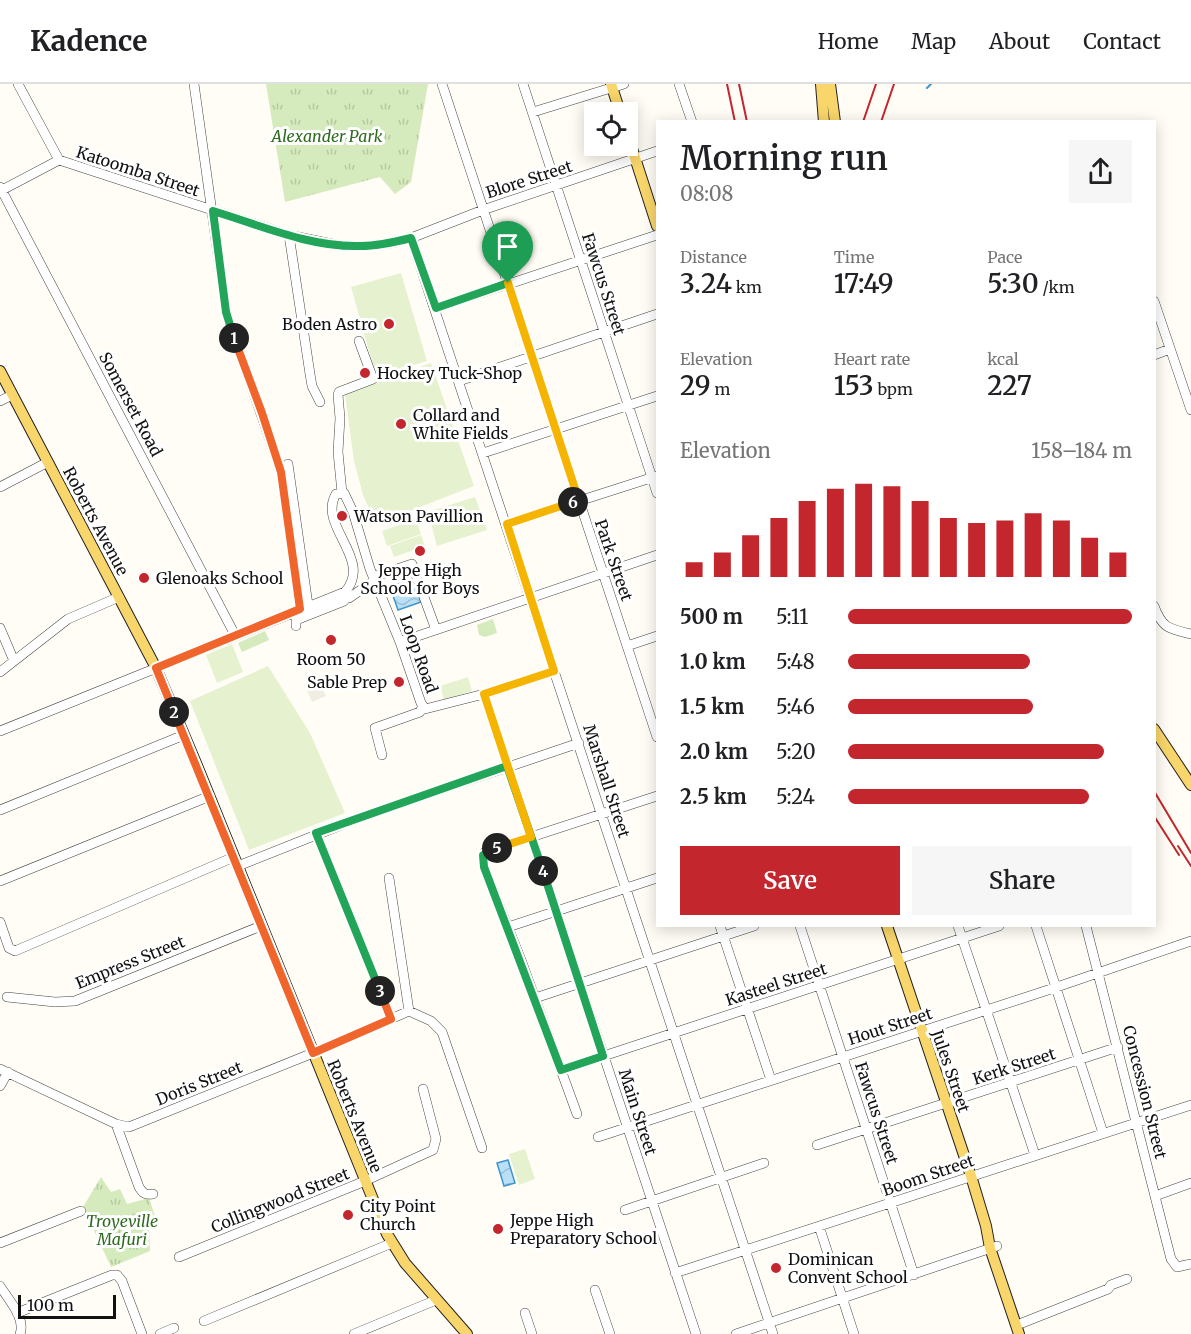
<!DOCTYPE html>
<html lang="en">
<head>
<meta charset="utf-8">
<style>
	:root { --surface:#fff; --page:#f6f6f6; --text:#202124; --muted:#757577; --line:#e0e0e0; --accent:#c4262e }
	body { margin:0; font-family:Merriweather,serif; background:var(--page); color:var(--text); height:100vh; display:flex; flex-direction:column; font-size:22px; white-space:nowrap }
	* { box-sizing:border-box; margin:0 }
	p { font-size:20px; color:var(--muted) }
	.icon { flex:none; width:33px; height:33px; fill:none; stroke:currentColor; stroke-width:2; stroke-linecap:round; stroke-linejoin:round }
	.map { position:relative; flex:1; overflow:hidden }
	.side { position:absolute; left:656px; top:36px; width:500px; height:807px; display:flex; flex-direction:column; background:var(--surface); border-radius:0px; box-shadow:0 3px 15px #0003 }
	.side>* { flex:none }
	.fabs { position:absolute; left:584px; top:18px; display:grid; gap:12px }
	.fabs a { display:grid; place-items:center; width:54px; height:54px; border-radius:0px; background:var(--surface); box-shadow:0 3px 15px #0003; font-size:30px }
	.scale { position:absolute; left:18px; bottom:15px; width:98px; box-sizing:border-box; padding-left:6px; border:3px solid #111; border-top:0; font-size:16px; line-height:21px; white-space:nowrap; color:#111; -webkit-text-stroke:4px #fff; paint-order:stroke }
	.pin { position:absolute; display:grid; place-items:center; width:51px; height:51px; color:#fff; margin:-62px -26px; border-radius:50% 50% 50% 0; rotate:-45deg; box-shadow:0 0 6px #0007 }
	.pin .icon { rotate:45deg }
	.km { position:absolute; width:30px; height:30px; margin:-15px; border-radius:50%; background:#222; color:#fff; font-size:16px; line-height:30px; text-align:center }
	.round { display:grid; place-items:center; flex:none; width:63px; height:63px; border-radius:0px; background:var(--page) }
	.head { display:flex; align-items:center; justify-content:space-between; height:102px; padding:0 24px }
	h1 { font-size:33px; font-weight:600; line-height:45px }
	.figures { display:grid; grid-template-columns:repeat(3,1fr); gap:9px; height:102px; padding:6px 24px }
	.figures div { display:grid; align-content:center }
	.figures b { font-size:26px; font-weight:600 }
	.figures small { font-size:16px; font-weight:400 }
	.figures p { font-size:16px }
	.chart { height:168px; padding:12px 24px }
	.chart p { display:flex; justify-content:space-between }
	.chart svg { width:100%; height:108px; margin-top:6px; stroke:var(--accent); stroke-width:6 }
	.action { display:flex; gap:12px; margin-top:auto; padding:12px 24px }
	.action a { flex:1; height:69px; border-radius:0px; background:var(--accent); color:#fff; font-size:24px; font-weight:600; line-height:69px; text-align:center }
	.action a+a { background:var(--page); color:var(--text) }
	ul { padding:0 24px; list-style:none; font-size:20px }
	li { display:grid; grid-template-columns:96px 72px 1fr; align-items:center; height:45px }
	li i { height:15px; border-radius:8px; background:var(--accent) }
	header { display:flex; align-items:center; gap:36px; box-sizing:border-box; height:84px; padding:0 30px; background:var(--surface); border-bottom:2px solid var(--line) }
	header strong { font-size:28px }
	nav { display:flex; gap:33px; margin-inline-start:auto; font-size:21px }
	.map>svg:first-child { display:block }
	.grass { fill:#d5ebbd }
	.park { fill:url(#park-tufts) }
	.pitch { fill:#e6f2cf }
	.plaza { fill:#f1ede2 }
	.water { fill:url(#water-waves); stroke:#3f96cf; stroke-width:1.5 }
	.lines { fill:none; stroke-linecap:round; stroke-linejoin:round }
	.stream { stroke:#3f96cf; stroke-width:2 }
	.minor-casing { stroke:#444; stroke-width:10 }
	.major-casing { stroke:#222; stroke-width:12 }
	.minor { stroke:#fff; stroke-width:9 }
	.major { stroke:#f9d66b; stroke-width:10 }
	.rail { stroke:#c4262e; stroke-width:2 }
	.split-1-casing { stroke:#fff; stroke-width:12 }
	.split-2-casing { stroke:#fff; stroke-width:12 }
	.split-3-casing { stroke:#fff; stroke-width:12 }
	.split-4-casing { stroke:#fff; stroke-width:12 }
	.split-5-casing { stroke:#fff; stroke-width:12 }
	.split-6-casing { stroke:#fff; stroke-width:12 }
	.split-7-casing { stroke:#fff; stroke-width:12 }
	.split-1 { stroke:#22a559; stroke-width:8 }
	.split-2 { stroke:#f0652b; stroke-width:8 }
	.split-3 { stroke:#f0652b; stroke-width:8 }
	.split-4 { stroke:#22a559; stroke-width:8 }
	.split-5 { stroke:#22a559; stroke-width:8 }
	.split-6 { stroke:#f5b400; stroke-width:8 }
	.split-7 { stroke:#f5b400; stroke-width:8 }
	.poi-dot { fill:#c4262e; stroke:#fff; stroke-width:2 }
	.labels { text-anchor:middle; stroke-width:6; stroke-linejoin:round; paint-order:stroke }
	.park-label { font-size:16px; font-style:italic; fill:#2f6b1f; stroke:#fff }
	.street-label { font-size:16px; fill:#111; stroke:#fff }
	.poi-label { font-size:16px; fill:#111; stroke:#fff; text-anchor:start }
</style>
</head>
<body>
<header>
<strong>Kadence</strong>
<nav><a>Home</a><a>Map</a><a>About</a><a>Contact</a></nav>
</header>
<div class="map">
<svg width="1191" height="1250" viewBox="0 0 1191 1250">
	<defs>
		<pattern id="park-tufts" width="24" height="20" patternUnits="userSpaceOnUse" patternTransform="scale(1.5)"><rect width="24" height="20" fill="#d5ebbd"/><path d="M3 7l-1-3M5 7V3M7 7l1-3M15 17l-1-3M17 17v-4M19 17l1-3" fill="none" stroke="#b6c8a1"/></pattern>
		<pattern id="water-waves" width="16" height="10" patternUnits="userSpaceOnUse" patternTransform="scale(1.5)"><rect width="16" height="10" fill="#b9e0f7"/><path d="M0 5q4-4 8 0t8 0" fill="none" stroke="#9ebfd3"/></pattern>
	</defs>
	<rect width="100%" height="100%" fill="#fffdf5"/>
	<path class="grass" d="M493,535L497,549L485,553L479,551L477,541Z
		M265,547L269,556L242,568L238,559Z"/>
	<path class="park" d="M266,0H428L411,98L395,110L380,93L285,118Z
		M101,1093L111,1108L120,1105L127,1120L149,1114L157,1138L149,1142L150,1167L111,1183L83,1123Z"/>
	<path class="pitch" d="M401,189L427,277L376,292L351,203Z
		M431,279L474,402L376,440L363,411L354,377L345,311Z
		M475,413L487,446L437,462L428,428Z
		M416,435L421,450L387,462L382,447Z
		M421,451L425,462L394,473L390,462Z
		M232,560L243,588L217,599L206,571Z
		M268,582L310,649L345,729L249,766L190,617Z
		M468,593L472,607L444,616L440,602Z
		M525,1065L535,1095L519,1101L509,1070Z"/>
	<path class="plaza" d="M319,598L326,612L312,618L306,604Z"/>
	<path class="water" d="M413,495L421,518L398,526L390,503Z
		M508,1076L515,1099L504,1102L497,1079Z"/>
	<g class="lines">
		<path class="stream" d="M927,4L931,0"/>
		<defs>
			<path id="minor" d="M18,0L59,76
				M194,0L226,228L281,388L300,525
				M442,0L657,653
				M523,0L657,409
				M679,0L692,38
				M533,28L624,0
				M0,103L235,551
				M2,106L59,76L289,151L337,161L362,162L392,159L411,154L483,126L657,67
				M289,151L310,290L312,302L320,318
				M411,154L773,1250
				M1154,217L1191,326
				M436,224L657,151
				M1154,271L1170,265
				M459,297L657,230
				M0,317L12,311
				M483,369L657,312
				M288,380L308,521
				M0,403L48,378
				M342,409L338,368L340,334L338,311L339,308L373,295L359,257
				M507,440L657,392
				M373,493L412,480L436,546
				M349,514L374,497
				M1154,522C1162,544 1169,545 1191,550
				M296,542V536L344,517
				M0,544L14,577
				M400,558L657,471
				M627,562L657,552
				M0,588L68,535L119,513
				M484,610L696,1250
				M0,647L345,508C374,475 317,442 336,410L344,409L353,428L370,485L400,558L421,619L425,625L484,610L554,587
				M382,671L375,644L420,628L423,622
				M0,726L184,651
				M316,749L391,935
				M238,782L369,730L579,659
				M389,794L409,927L431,937L442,948L482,1064
				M0,797L210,712
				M0,838L9,864L15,867L234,773
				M720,842L771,996
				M800,842L914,1191
				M958,842L1035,1071
				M1036,842L1103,1049
				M1086,842L1171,1175L1177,1183L1191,1180
				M508,843L657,794
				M7,913L55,918L75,917L261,842
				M535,914L754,842
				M0,985L116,1040L129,1043L313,969L409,927
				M561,986L999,842
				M0,1002L8,988
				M577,1030L521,876L484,783L483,771L485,768L657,712
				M116,1040L139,1103C143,1110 146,1111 153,1110
				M598,1053L1054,904L1191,857
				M817,1061L1118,963
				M1155,1112L1191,1099
				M625,1126L764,1079
				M819,1142L854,1250
				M0,1159L81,1127
				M179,1173L365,1097L433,1066L436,1055L423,1005
				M675,1189L1191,1021
				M0,1202C8,1215 26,1234 20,1250
				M595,1206L610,1250
				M17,1229L112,1191H117L122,1197L142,1250
				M525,1229L532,1250
				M204,1237L392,1159
				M1022,1239L1108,1205L1111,1201L1127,1195
				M160,1250L174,1244
				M354,1250L436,1216
				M736,1250L997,1162"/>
			<path id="major" d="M611,0L620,28
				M821,0L824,38
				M830,0L835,38
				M627,49L657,142
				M0,287L156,584L198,684L387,1150L405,1179L467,1250
				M1154,645L1191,701
				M887,842L971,1092L986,1142L990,1164L1019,1250"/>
		</defs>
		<use href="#minor" class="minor-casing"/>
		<use href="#major" class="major-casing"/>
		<use href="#minor" class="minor"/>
		<use href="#major" class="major"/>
		<path class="rail" d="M727,0L735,38
			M739,0L747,38
			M863,38L876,0
			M881,38L894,0
			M1154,707L1191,769
			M1154,732L1179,771
			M1178,762L1191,782"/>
	</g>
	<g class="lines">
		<defs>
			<path id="split-1" d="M234,254L226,228L213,127C260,141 311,164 361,162C378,162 395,158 411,154L436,224L508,199"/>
			<path id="split-2" d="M174,628L156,584L300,525L281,388L262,329L234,254"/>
			<path id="split-3" d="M174,628L313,969L391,935L380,907"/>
			<path id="split-4" d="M380,907L316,749L507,682L543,787"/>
			<path id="split-5" d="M497,764L483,771L484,783L561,986L603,972L543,787"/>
			<path id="split-6" d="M497,764L531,753L484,610L554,587L507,440L573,418"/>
			<path id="split-7" d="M508,199L579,417L573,418"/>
		</defs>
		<use href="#split-1" class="split-1-casing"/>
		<use href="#split-2" class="split-2-casing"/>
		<use href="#split-3" class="split-3-casing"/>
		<use href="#split-4" class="split-4-casing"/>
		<use href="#split-5" class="split-5-casing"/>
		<use href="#split-6" class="split-6-casing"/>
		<use href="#split-7" class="split-7-casing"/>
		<use href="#split-1" class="split-1"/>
		<use href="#split-2" class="split-2"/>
		<use href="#split-3" class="split-3"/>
		<use href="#split-4" class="split-4"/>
		<use href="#split-5" class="split-5"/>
		<use href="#split-6" class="split-6"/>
		<use href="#split-7" class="split-7"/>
	</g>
	<g class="poi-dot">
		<circle cx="389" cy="240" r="6"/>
		<circle cx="365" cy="289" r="6"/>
		<circle cx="401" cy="340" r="6"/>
		<circle cx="342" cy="432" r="6"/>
		<circle cx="420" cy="467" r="6"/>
		<circle cx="144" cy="494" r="6"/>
		<circle cx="331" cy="556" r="6"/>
		<circle cx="399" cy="598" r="6"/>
		<circle cx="348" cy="1131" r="6"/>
		<circle cx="498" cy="1145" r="6"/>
		<circle cx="776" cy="1184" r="6"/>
	</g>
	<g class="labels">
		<g class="park-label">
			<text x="327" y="58">Alexander Park</text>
			<text x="122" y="1143">Troyeville<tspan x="122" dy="18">Mafuri</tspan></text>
		</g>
		<g class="street-label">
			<text transform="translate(138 87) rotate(18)" y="6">Katoomba Street</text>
			<text transform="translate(529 95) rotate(-18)" y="6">Blore Street</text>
			<text transform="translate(604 200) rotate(72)" y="6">Fawcus Street</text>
			<text transform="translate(131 320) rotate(62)" y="6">Somerset Road</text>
			<text transform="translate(96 437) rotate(62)" y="6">Roberts Avenue</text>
			<text transform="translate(614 476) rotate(71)" y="6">Park Street</text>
			<text transform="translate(419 570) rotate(70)" y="6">Loop Road</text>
			<text transform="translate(607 697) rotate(72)" y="6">Marshall Street</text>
			<text transform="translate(130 878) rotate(-22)" y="6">Empress Street</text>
			<text transform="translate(776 900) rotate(-18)" y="6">Kasteel Street</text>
			<text transform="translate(890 942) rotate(-18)" y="6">Hout Street</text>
			<text transform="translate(1014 982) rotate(-18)" y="6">Kerk Street</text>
			<text transform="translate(951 987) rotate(71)" y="6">Jules Street</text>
			<text transform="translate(199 999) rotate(-22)" y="6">Doris Street</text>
			<text transform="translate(1145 1008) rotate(76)" y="6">Concession Street</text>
			<text transform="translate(638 1028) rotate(72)" y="6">Main Street</text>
			<text transform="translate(877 1029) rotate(72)" y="6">Fawcus Street</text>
			<text transform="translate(355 1032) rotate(68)" y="6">Roberts Avenue</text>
			<text transform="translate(928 1091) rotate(-19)" y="6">Boom Street</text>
			<text transform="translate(280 1116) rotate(-22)" y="6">Collingwood Street</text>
		</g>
		<g class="poi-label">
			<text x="377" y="246" text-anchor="end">Boden Astro</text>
			<text x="377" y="295">Hockey Tuck-Shop</text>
			<text x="413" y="337">Collard and<tspan x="413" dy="18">White Fields</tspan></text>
			<text x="354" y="438">Watson Pavillion</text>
			<text x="420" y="492" text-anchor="middle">Jeppe High<tspan x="420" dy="18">School for Boys</tspan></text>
			<text x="156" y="500">Glenoaks School</text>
			<text x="331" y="581" text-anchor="middle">Room 50</text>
			<text x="387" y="604" text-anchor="end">Sable Prep</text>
			<text x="360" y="1128">City Point<tspan x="360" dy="18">Church</tspan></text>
			<text x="510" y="1142">Jeppe High<tspan x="510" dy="18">Preparatory School</tspan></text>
			<text x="788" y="1181">Dominican<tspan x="788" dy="18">Convent School</tspan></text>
		</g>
	</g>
</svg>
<div class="fabs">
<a><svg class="icon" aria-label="locate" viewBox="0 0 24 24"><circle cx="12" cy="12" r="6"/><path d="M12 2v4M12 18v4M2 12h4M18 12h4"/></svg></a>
</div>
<div class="scale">100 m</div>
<div class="pin" style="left:508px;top:199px;background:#1e9e55"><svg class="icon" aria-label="arrive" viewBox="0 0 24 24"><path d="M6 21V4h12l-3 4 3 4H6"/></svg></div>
<b class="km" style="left:234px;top:254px">1</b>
<b class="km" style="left:174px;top:628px">2</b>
<b class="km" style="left:380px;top:907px">3</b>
<b class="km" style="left:543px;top:787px">4</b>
<b class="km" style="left:497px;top:764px">5</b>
<b class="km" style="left:573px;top:418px">6</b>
<section class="side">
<div class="head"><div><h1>Morning run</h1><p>08:08</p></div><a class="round"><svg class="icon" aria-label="share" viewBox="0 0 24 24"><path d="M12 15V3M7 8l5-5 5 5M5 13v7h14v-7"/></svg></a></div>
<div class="figures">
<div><p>Distance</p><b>3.24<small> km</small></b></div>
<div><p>Time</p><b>17:49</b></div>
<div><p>Pace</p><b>5:30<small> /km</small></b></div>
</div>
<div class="figures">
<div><p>Elevation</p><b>29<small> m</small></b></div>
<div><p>Heart rate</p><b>153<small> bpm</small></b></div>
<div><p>kcal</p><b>227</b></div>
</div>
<div class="chart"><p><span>Elevation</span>158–184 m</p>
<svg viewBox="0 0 160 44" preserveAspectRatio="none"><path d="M5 44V38M15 44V34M25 44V27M35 44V20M45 44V13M55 44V8M65 44V6M75 44V7M85 44V13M95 44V20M105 44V22M115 44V21M125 44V18M135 44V21M145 44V28M155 44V34"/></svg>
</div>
<ul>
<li><b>500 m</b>5:11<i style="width:100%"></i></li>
<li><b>1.0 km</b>5:48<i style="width:64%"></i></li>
<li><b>1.5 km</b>5:46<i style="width:65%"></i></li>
<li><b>2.0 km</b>5:20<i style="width:90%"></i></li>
<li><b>2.5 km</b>5:24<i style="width:85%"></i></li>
</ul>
<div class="action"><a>Save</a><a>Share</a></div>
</section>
</div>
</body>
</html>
